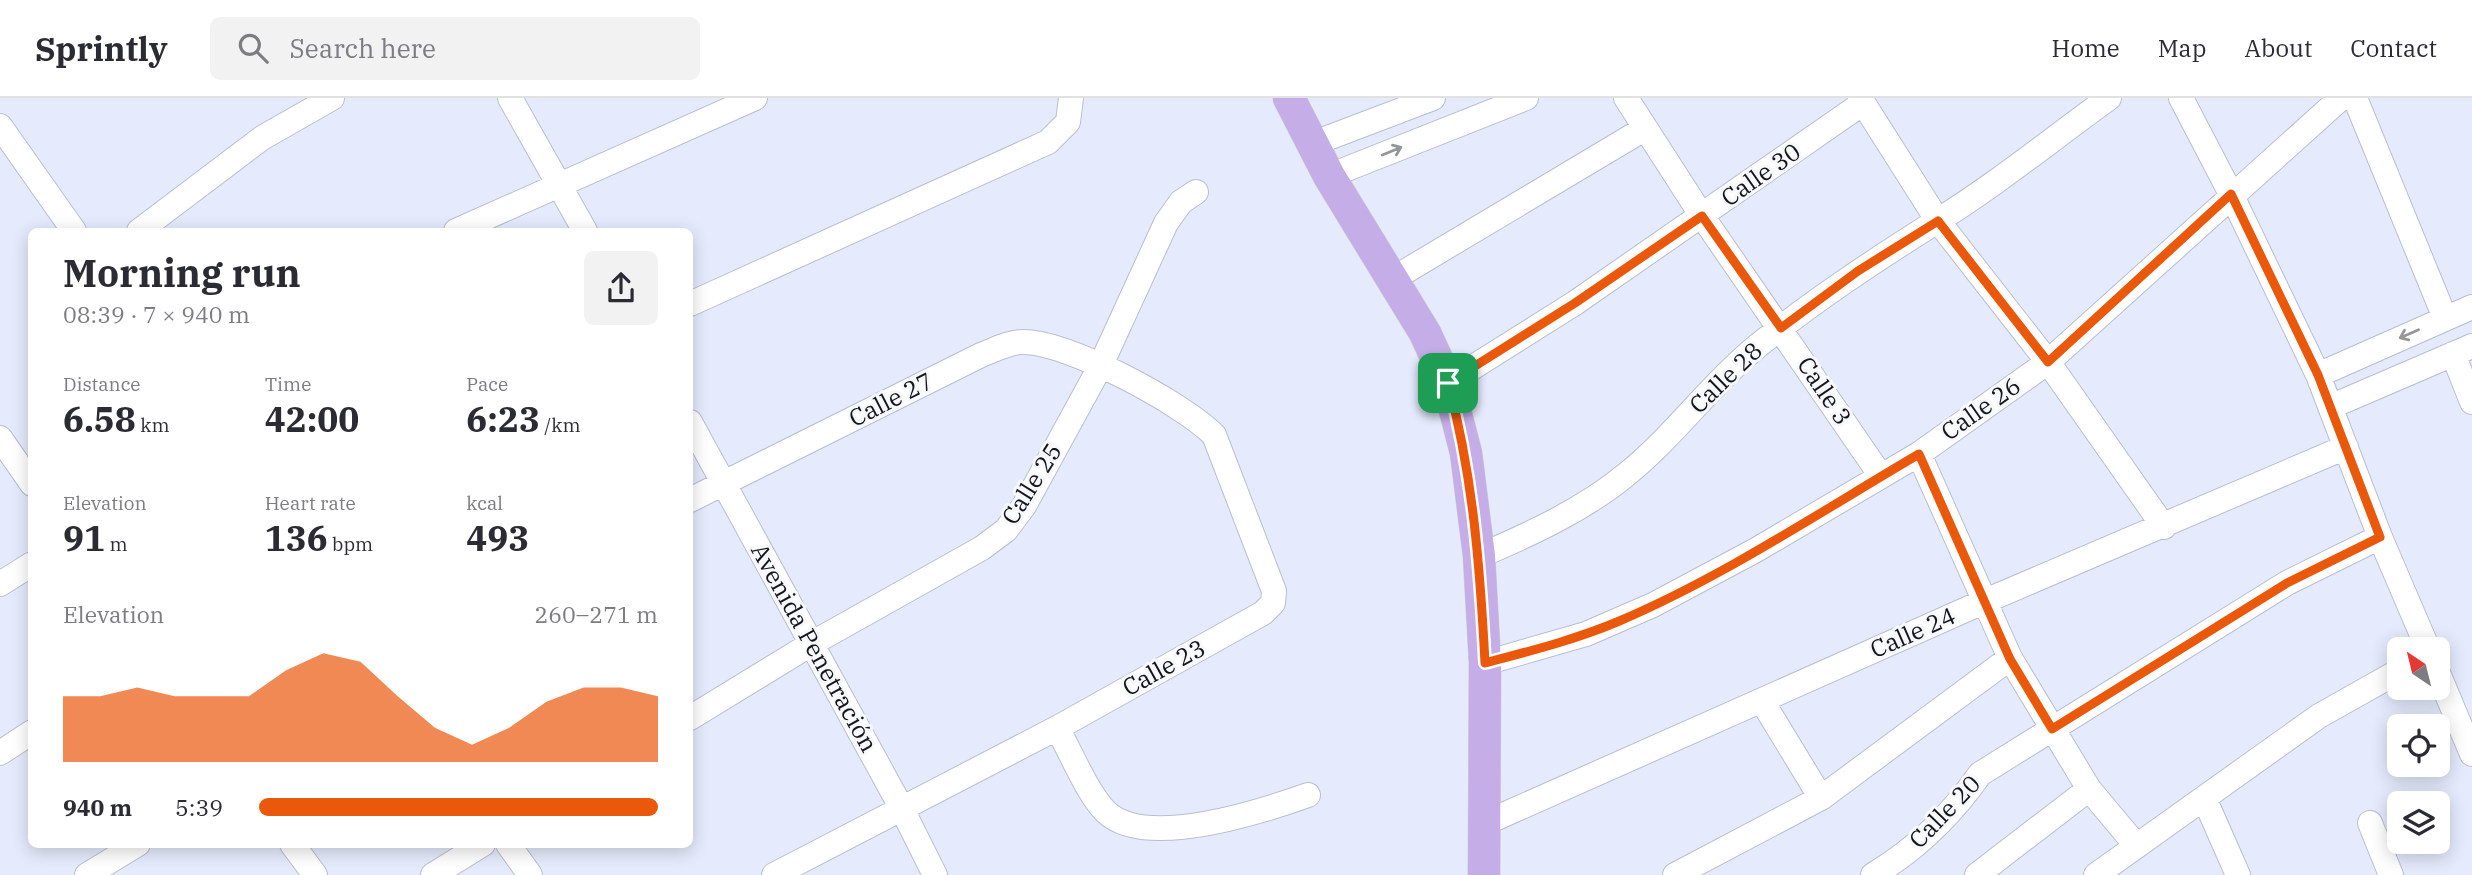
<!DOCTYPE html>
<html lang="en">
<head>
<meta charset="utf-8">
<style>
	:root { --surface:#fff; --page:#f2f2f3; --text:#2b2b33; --muted:#7c7c81; --line:#e1e1e2; --accent:#ea580c }
	body { margin:0; font-family:"IBM Plex Serif",serif; background:var(--page); color:var(--text); height:100vh; display:flex; flex-direction:column; font-size:26px; white-space:nowrap }
	* { box-sizing:border-box; margin:0 }
	p { font-size:23px; color:var(--muted) }
	.icon { flex:none; width:38px; height:38px; fill:none; stroke:currentColor; stroke-width:2; stroke-linecap:round; stroke-linejoin:round }
	.map { position:relative; flex:1; overflow:hidden }
	.sheet { position:absolute; left:28px; top:130px; width:665px; height:620px; display:flex; flex-direction:column; background:var(--surface); border-radius:10px; box-shadow:0 4px 18px #0003 }
	.sheet>* { flex:none }
	.needle { width:46px; rotate:325deg }
	.controls { position:absolute; left:2387px; top:539px; display:grid; gap:14px }
	.controls a { display:grid; place-items:center; width:63px; height:63px; border-radius:10px; background:var(--surface); box-shadow:0 4px 18px #0003; font-size:35px }
	.pin { position:absolute; display:grid; place-items:center; width:60px; height:60px; color:#fff; margin:-30px; border-radius:14px; box-shadow:0 4px 10px #0006 }
	.round { display:grid; place-items:center; flex:none; width:74px; height:74px; border-radius:10px; background:var(--page) }
	.summary { display:flex; align-items:center; justify-content:space-between; height:119px; padding:0 35px }
	h1 { font-size:38px; font-weight:800; line-height:52px }
	.metrics { display:grid; grid-template-columns:repeat(3,1fr); gap:10px; height:119px; padding:7px 35px }
	.metrics div { display:grid; align-content:center }
	.metrics b { font-size:35px; font-weight:800 }
	.metrics small { font-size:19px; font-weight:400 }
	.metrics p { font-size:19px }
	.chart { height:196px; padding:14px 35px }
	.chart p { display:flex; justify-content:space-between }
	.chart svg { width:100%; height:126px; margin-top:7px; fill:var(--accent); opacity:.7 }
	ul { padding:0 35px; list-style:none; font-size:23px }
	li { display:grid; grid-template-columns:112px 84px 1fr; align-items:center; height:52px }
	li i { height:18px; border-radius:9px; background:var(--accent) }
	header { display:flex; align-items:center; gap:42px; box-sizing:border-box; height:98px; padding:0 35px; background:var(--surface); border-bottom:2px solid var(--line) }
	header strong { font-size:33px }
	nav { display:flex; gap:38px; margin-inline-start:auto; font-size:24px }
	.search { width:490px; height:63px; background:var(--page); display:flex; align-items:center; gap:18px; box-sizing:border-box; padding:0 24px; border-radius:10px; color:var(--muted); font-size:26px }
	.map>svg:first-child { display:block }
	.lines { fill:none; stroke-linecap:round; stroke-linejoin:round }
	.minor-casing { stroke:#b9becf; stroke-width:26 }
	.major-casing { stroke:#d0d0d1; stroke-width:33 }
	.minor { stroke:#fff; stroke-width:24 }
	.major { stroke:#c5aee7; stroke-width:32 }
	.oneway { stroke:#959698 }
	.route-casing { stroke:#fff; stroke-width:14 }
	.route { stroke:#ea580c; stroke-width:9 }
	.labels { text-anchor:middle; stroke-width:6; stroke-linejoin:round; paint-order:stroke }
	.street-label { font-size:24px; fill:#13151b; stroke:#f7f8fc }
</style>
</head>
<body>
<header>
<strong>Sprintly</strong>
<div class="search"><svg class="icon" aria-label="search" viewBox="0 0 24 24"><circle cx="10" cy="10" r="6"/><path d="M15 15l6 6"/></svg>Search here</div>
<nav><a>Home</a><a>Map</a><a>About</a><a>Contact</a></nav>
</header>
<div class="map">
<svg width="2472" height="777" viewBox="0 0 2472 777">
	<rect width="100%" height="100%" fill="#e5ebfd"/>
	<g class="lines">
		<defs>
			<path id="minor" d="M510,0L585,133
				M1626,0L1702,118L1881,378
				M1860,0L1938,123L2048,264L2164,429
				M2181,0L2231,96L2318,277L2380,439L2428,551
				M2355,0L2445,220
				M0,28L74,133
				M1312,46L1433,0
				M1329,78L1526,0
				M139,133L262,40L332,0
				M456,133L755,0
				M1391,182L1644,31
				M690,206L1048,44L1068,24L1071,0
				M2453,256L2472,304
				M2318,277L2472,209
				M1448,285L1575,205L1863,5
				M2330,309L2472,248
				M690,324L901,709L935,777
				M0,340L32,386
				M1919,356L2010,560L2089,691L2135,746
				M690,402L981,257C994,252 1009,244 1022,244C1067,243 1182,305 1214,337L1274,493L1273,505L1263,515L1057,630L774,777
				M1479,458C1529,437 1585,411 1627,376C1674,338 1708,289 1755,250C1813,203 1874,163 1937,123C1997,86 2052,41 2109,0
				M0,486L32,466
				M1485,565L1586,536L1653,507L1756,452L1919,356L2048,264L2341,0
				M2438,575L2472,656
				M1762,603L1821,700
				M690,620L811,546L982,450L1006,432L1024,408L1100,269L1166,125L1181,104L1196,94
				M1057,630C1071,654 1087,695 1106,714C1146,752 1263,713 1308,697
				M0,655L32,634
				M2205,702L2238,777
				M2370,725L2391,777
				M1483,726L1983,504L2346,349
				M292,746L315,777
				M508,746L530,777
				M87,777L138,746
				M433,777L483,746
				M1675,777L1821,700L2010,560
				M1873,777C1915,752 1952,716 1980,676L2287,485L2380,439
				M1977,777L2089,691
				M2096,777L2319,618L2399,573"/>
			<path id="major" d="M1289,0L1329,78L1425,235L1448,285L1466,355L1479,458L1485,565L1484,777"/>
		</defs>
		<use href="#minor" class="minor-casing"/>
		<use href="#major" class="major-casing"/>
		<use href="#minor" class="minor"/>
		<use href="#major" class="major"/>
	</g>
	<defs><path id="oneway-shaft" d="M-6 0H5M1.5-3L5.5 0L1.5 3" fill="none" stroke-width="1.6" stroke-linecap="round" stroke-linejoin="round" transform="scale(1.75)"/></defs>
	<g class="oneway">
		<use href="#oneway-shaft" transform="translate(1392 53) rotate(-22)"/>
		<use href="#oneway-shaft" transform="translate(2409 236) rotate(156)"/>
	</g>
	<g class="lines">
		<defs>
			<path id="route" d="M2231,96L2318,277L2380,439L2287,485L2052,631L2010,561L1919,356C1820,414 1723,479 1617,524C1574,542 1530,553 1485,565C1480,469 1473,377 1448,285L1575,205L1702,118L1781,230L1858,173L1938,123L2048,264Z"/>
		</defs>
		<use href="#route" class="route-casing"/>
		<use href="#route" class="route"/>
	</g>
	<g class="labels">
		<g class="street-label">
			<text transform="translate(1761 77) rotate(-35)" y="8">Calle 30</text>
			<text transform="translate(1726 280) rotate(-44)" y="8">Calle 28</text>
			<text transform="translate(1824 293) rotate(56)" y="8">Calle 3</text>
			<text transform="translate(891 302) rotate(-27)" y="8">Calle 27</text>
			<text transform="translate(1981 311) rotate(-35)" y="8">Calle 26</text>
			<text transform="translate(1032 386) rotate(-58)" y="8">Calle 25</text>
			<text transform="translate(1913 535) rotate(-24)" y="8">Calle 24</text>
			<text transform="translate(814 550) rotate(61)" y="8">Avenida Penetración</text>
			<text transform="translate(1164 570) rotate(-29)" y="8">Calle 23</text>
			<text transform="translate(1945 714) rotate(-46)" y="8">Calle 20</text>
		</g>
	</g>
</svg>
<div class="controls">
<a><svg class="needle" viewBox="-14 -14 28 28"><path d="M0-13l5 13h-10z" fill="#e53935"/><path d="M0 13l5-13h-10z" fill="#7c7c81"/></svg></a>
<a><svg class="icon" aria-label="locate" viewBox="0 0 24 24"><circle cx="12" cy="12" r="6"/><path d="M12 2v4M12 18v4M2 12h4M18 12h4"/></svg></a>
<a><svg class="icon" aria-label="layers" viewBox="0 0 24 24"><path d="M12 4l9 5-9 5-9-5zM3 14l9 5 9-5"/></svg></a>
</div>
<div class="pin" style="left:1448px;top:285px;background:#1e9e55"><svg class="icon" aria-label="arrive" viewBox="0 0 24 24"><path d="M6 21V4h12l-3 4 3 4H6"/></svg></div>
<section class="sheet">
<div class="summary"><div><h1>Morning run</h1><p>08:39 · 7 × 940 m</p></div><a class="round"><svg class="icon" aria-label="share" viewBox="0 0 24 24"><path d="M12 15V3M7 8l5-5 5 5M5 13v7h14v-7"/></svg></a></div>
<div class="metrics">
<div><p>Distance</p><b>6.58<small> km</small></b></div>
<div><p>Time</p><b>42:00</b></div>
<div><p>Pace</p><b>6:23<small> /km</small></b></div>
</div>
<div class="metrics">
<div><p>Elevation</p><b>91<small> m</small></b></div>
<div><p>Heart rate</p><b>136<small> bpm</small></b></div>
<div><p>kcal</p><b>493</b></div>
</div>
<div class="chart"><p><span>Elevation</span>260–271 m</p>
<svg viewBox="0 0 160 44" preserveAspectRatio="none"><path d="M0 44V21L10 21L20 18L30 21L40 21L50 21L60 12L70 6L80 9L90 21L100 32L110 38L120 32L130 23L140 18L150 18L160 21V44z"/></svg>
</div>
<ul>
<li><b>940 m</b>5:39<i style="width:100%"></i></li>
</ul>
</section>
</div>
</body>
</html>
